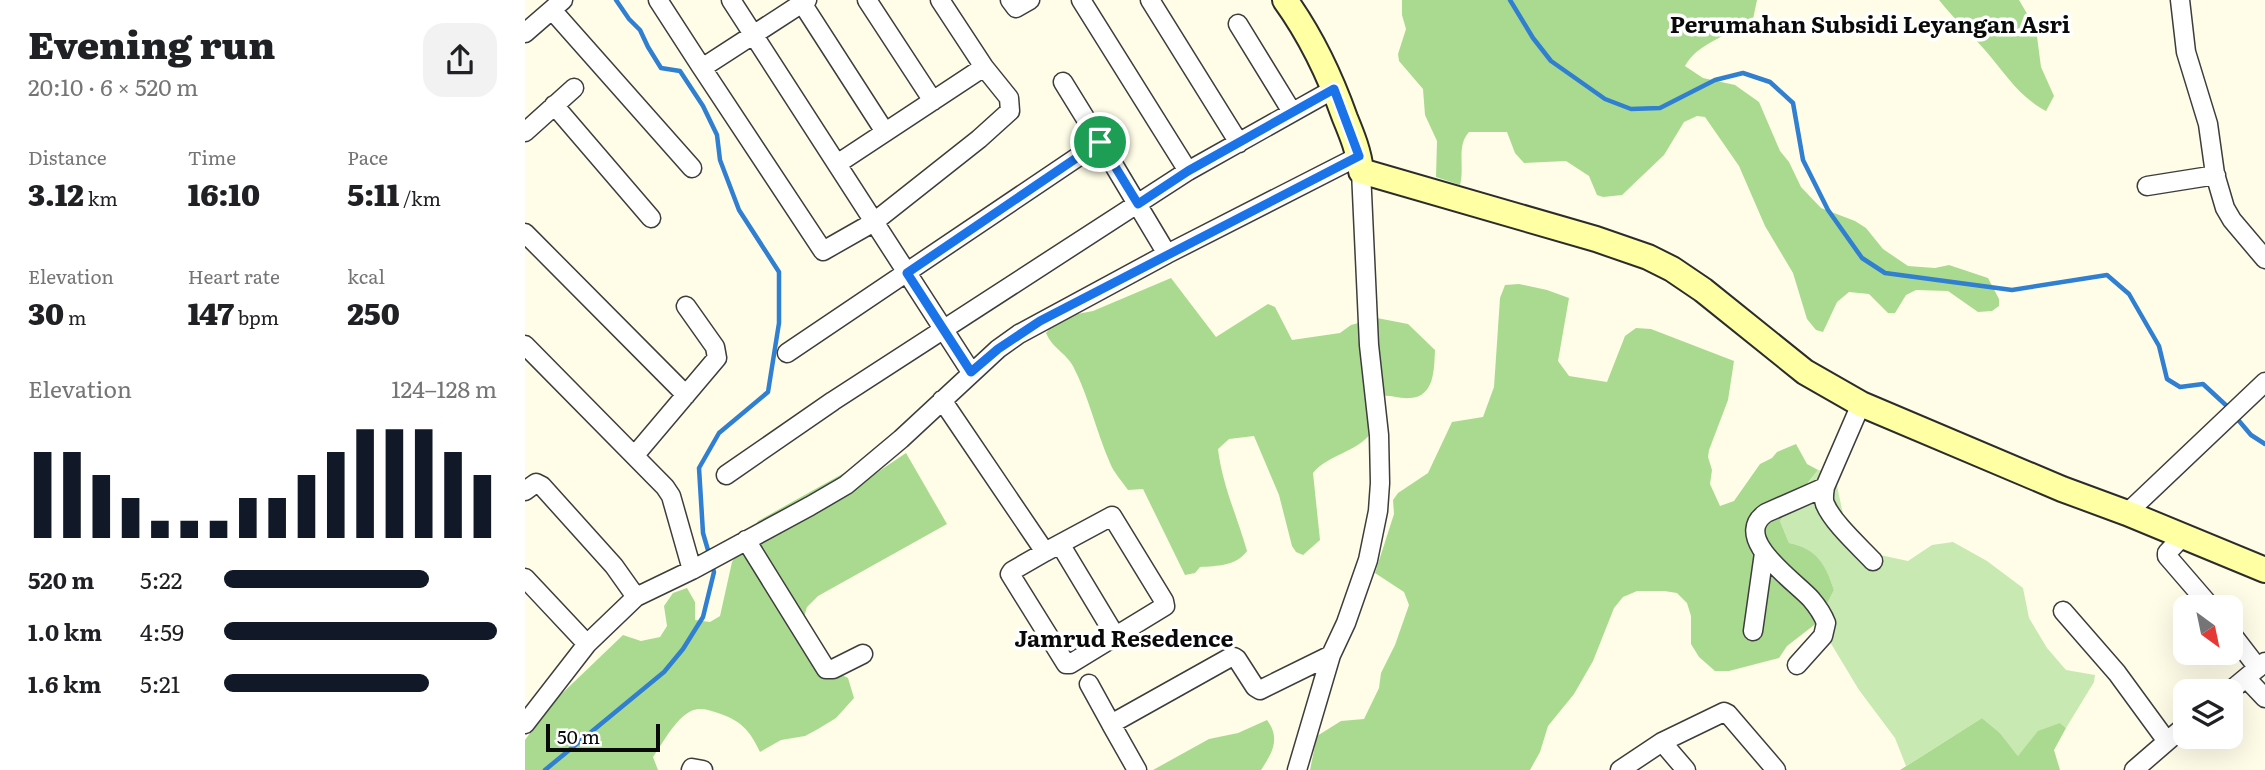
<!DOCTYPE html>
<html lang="en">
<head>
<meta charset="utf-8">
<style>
	:root { --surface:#fff; --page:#f2f2f2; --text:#202124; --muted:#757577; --accent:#111827 }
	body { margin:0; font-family:Literata,serif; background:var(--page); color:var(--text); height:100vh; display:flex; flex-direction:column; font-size:26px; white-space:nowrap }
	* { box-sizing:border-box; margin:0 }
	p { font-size:23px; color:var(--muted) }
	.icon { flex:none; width:38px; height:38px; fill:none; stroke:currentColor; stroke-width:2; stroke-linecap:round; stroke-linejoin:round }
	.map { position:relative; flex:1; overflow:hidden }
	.details { display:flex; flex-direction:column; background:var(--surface); width:525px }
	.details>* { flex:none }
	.needle { width:46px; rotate:147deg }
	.fabs { position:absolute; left:1648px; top:595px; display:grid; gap:14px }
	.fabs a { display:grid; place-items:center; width:70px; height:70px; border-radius:14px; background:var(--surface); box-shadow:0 7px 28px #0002; font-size:35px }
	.scale { position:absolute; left:21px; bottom:18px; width:114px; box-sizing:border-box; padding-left:7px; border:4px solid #0a0a0a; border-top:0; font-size:19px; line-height:24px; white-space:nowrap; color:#0a0a0a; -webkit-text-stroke:5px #fff; paint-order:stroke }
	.pin { position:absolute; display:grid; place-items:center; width:60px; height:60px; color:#fff; margin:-30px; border:4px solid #fff; border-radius:50%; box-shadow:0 2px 7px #0007 }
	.round { display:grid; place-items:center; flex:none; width:74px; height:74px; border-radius:21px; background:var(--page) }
	.overview { display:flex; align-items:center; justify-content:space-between; height:119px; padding:0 28px }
	h1 { font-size:38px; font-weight:800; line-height:52px }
	.metrics { display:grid; grid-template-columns:repeat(3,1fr); gap:10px; height:119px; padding:7px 28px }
	.metrics div { display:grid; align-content:center }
	.metrics b { font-size:30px; font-weight:800 }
	.metrics small { font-size:19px; font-weight:400 }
	.metrics p { font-size:19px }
	.chart { height:196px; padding:14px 28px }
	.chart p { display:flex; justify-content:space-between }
	.chart svg { width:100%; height:126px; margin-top:7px; stroke:var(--accent); stroke-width:6 }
	ul { padding:0 28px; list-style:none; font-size:23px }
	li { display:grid; grid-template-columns:112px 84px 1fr; align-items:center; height:52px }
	li i { height:18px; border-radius:9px; background:var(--accent) }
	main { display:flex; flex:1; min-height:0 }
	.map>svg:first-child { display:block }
	.green { fill:#c8e9b1 }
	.forest { fill:#aada90 }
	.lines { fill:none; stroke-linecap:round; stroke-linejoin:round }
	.stream { stroke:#307fd0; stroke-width:4.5 }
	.street-casing { stroke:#3d3d3d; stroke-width:21 }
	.secondary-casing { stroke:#2c2c2c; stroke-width:28 }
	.street { stroke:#fff; stroke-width:18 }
	.secondary { stroke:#ffffa3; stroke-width:24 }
	.route-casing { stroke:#fff; stroke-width:14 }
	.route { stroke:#1a73e8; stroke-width:9 }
	.labels { text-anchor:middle; stroke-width:7; stroke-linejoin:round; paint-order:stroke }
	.neighbourhood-label { font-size:23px; font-weight:bold; fill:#0a0a0a; stroke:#fff }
</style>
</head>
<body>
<main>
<section class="details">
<div class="overview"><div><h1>Evening run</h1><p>20:10 · 6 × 520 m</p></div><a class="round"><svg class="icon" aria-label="share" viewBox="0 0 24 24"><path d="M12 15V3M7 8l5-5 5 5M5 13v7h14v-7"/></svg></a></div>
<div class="metrics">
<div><p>Distance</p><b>3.12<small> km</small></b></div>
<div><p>Time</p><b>16:10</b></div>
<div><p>Pace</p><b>5:11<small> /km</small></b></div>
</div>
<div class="metrics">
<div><p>Elevation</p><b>30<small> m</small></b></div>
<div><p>Heart rate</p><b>147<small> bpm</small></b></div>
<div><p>kcal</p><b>250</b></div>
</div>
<div class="chart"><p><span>Elevation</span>124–128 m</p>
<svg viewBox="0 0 160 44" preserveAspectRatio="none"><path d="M5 44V14M15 44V14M25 44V22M35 44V30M45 44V38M55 44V38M65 44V38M75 44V30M85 44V30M95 44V22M105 44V14M115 44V6M125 44V6M135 44V6M145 44V14M155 44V22"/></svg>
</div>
<ul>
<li><b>520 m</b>5:22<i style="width:75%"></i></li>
<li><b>1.0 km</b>4:59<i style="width:100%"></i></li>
<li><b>1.6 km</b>5:21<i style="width:75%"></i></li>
</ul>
</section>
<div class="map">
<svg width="1740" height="770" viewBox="0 0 1740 770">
	<rect width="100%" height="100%" fill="#fffde8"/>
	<path class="green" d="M1293,470L1305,472L1311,481L1318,514L1355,555L1383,561L1407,545L1428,542L1462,561L1498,588L1504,618L1522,648L1541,670L1570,675L1569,682L1541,728L1535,723L1493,756L1475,733L1457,718L1381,766L1370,738L1334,690L1293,622L1309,590C1302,567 1289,547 1264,543L1255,521Z"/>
	<path class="forest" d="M877,0H1232L1228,19C1206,36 1174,41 1160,66L1178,78L1210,85L1234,102L1255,151L1264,162L1276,187L1296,208L1330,221L1341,228L1358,249L1383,266L1410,268L1424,265L1463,278L1474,299V306L1467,311L1453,312L1423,291L1391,290L1381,295L1370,313H1363L1344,294L1324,292L1312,302L1298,332L1291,330L1282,319L1268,273L1240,226L1214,166L1180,117L1172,116L1159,122L1139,155L1097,195L1078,197L1072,195L1064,176L1041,161L999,163L990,153L982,132H944C931,146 940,167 935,185L911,177L912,141L900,115L898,89L874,61L873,54L881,29L877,15Z
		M1414,0H1494L1511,29L1516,67L1529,96L1521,111C1493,96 1480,73 1459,49C1444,32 1428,18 1414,0Z
		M646,278L691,337L743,304L750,307L767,340L815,333L826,325L852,318L883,324L910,350C909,368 910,397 885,398C875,399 867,395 857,396C855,406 854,419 849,428C837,452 804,453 788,473L795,540L778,555L771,552L767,546L754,495L729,436L704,439L693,449C697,484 712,516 722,551C711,566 692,566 675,567L670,573L660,575L618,489L603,490C597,481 589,473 585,463C571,431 564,397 548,366C540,352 528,349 521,333L530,323L542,316L568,311Z
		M994,284L1022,290L1044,298L1033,361L1044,376L1082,382L1100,336L1111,328L1126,329L1209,361L1203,400L1184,450L1183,457L1187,470L1185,484L1195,506L1209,501L1235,464L1247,458L1252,452L1271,444L1282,464L1293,470L1267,503L1255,521L1264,543C1291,548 1301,565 1309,590L1293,622L1262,646L1254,658L1204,671H1190L1174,657L1166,644V616L1162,603L1152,593L1139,591H1112L1098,597L1089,608L1068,661L1049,694L1023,726L1015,752L1005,770H785L792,736L816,721L839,719L854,688L856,673L870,645L884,605L879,592L850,573L869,514L868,500L873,493L903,473L927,422L958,417L969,387L975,298L980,285Z
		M381,453L422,524L293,596L282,607L278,620L299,666L323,678L329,698L311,718L293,729L280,736L256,740L235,752C224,729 216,721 193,713C183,710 176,707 166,711C150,719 138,743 128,757L133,770H0V740L26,704L98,635L116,641L135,637L142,626L139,606L148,593L162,588L170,602V620L185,622L195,616L207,562L233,521L328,468L344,478Z
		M1457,718L1475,733L1493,756L1513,731L1535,723L1541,728L1529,750L1535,770H1375Z
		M742,720C756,739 747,753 736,770H628L684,739L713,733Z"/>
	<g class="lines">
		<path class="stream" d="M91,0L104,19L115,30L123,47L136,68L155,71L178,106L192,135L195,160L214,210L254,272V323L243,392L194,433L174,468L178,533L185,557
			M985,0L1008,38L1026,61L1080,99L1106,109L1135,108L1190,80L1218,73L1245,82L1268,103L1278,160L1303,210L1337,258L1360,273L1487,290L1582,275L1604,294L1634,346L1642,379L1655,387L1678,384L1704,408
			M1709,415L1726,435L1740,444
			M20,770L139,672L158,649L178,617L189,572L187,565"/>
		<defs>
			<path id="street" d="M133,0L177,68L282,0
				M206,0L446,372
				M275,0L360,132
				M342,0L408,101
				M485,0L491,8L505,0
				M556,0L663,171
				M625,0L714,143
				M1655,0L1661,52L1683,124L1690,174L1700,208L1707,220L1740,259
				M27,10L167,168
				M713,24L767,112
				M0,33L38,0
				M177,68L298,251L349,222L454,139L485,111L484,98L459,67
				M538,82L575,142
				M29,105L126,218
				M0,132L49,88
				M312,164L459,67L415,0
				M1622,186L1691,175
				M0,233L161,395
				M0,345L140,487L146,496L167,570
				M262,353L575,142L642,254
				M417,400L520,552L587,516L639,601L640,606L545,664H541L485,574L487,571L520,552
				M1336,404L1300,487C1299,493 1298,499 1300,504C1308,523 1334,546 1348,561
				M110,455L192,358L190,347L161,306
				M201,475L308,401L663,171L809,89
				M0,491L11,483L17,486L89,566L111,597
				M1602,513L1740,382
				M1657,537L1642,553V556L1686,607
				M221,540L301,669H308L338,654
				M535,544L591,637
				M0,578L62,644
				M1538,611L1592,673L1641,740
				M1228,631L1239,553
				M1706,633L1733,668
				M1272,665L1298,636L1301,623C1298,615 1292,606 1286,599C1270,581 1205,538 1241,513L1300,487
				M1722,679L1740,698
				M564,684L586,724
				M1705,691L1740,662
				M0,724L62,644L111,597L167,570L285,506L321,485L376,439L473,349L494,334L642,254L834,156
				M1137,742L1161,770
				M166,770L167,768L178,770
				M612,770L586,724L704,658L709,657L712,659L730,687L735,690L806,655
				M772,770L806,655L821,623L843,560L853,511L855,483L854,435L844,345L836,171
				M1095,770L1137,742L1199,712L1203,714L1251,770
				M1609,770L1661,725"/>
			<path id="secondary" d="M760,0C786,36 805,76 820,118C827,135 834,152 836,171L1071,239L1123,257L1147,269L1178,290L1280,372L1336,404L1537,489L1602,513L1740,570"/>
		</defs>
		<use href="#street" class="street-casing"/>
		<use href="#secondary" class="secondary-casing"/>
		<use href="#street" class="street"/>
		<use href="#secondary" class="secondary"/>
	</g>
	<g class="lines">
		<defs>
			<path id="route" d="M809,89L834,156L515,321L473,349L446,372L382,273L575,142L613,204L663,171Z"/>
		</defs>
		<use href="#route" class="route-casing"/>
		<use href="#route" class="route"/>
	</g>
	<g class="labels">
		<g class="neighbourhood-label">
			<text x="1345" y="33">Perumahan Subsidi Leyangan Asri</text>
			<text x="599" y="647">Jamrud Resedence</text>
		</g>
	</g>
</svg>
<div class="fabs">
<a><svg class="needle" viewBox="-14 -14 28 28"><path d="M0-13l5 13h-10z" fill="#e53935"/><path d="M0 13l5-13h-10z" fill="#757577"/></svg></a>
<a><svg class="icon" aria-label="layers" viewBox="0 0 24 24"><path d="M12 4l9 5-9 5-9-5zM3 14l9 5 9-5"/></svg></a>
</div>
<div class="scale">50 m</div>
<div class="pin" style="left:575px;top:142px;background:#1e9e55"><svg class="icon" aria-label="arrive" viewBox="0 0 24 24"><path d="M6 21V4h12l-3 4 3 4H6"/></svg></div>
</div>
</main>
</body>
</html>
